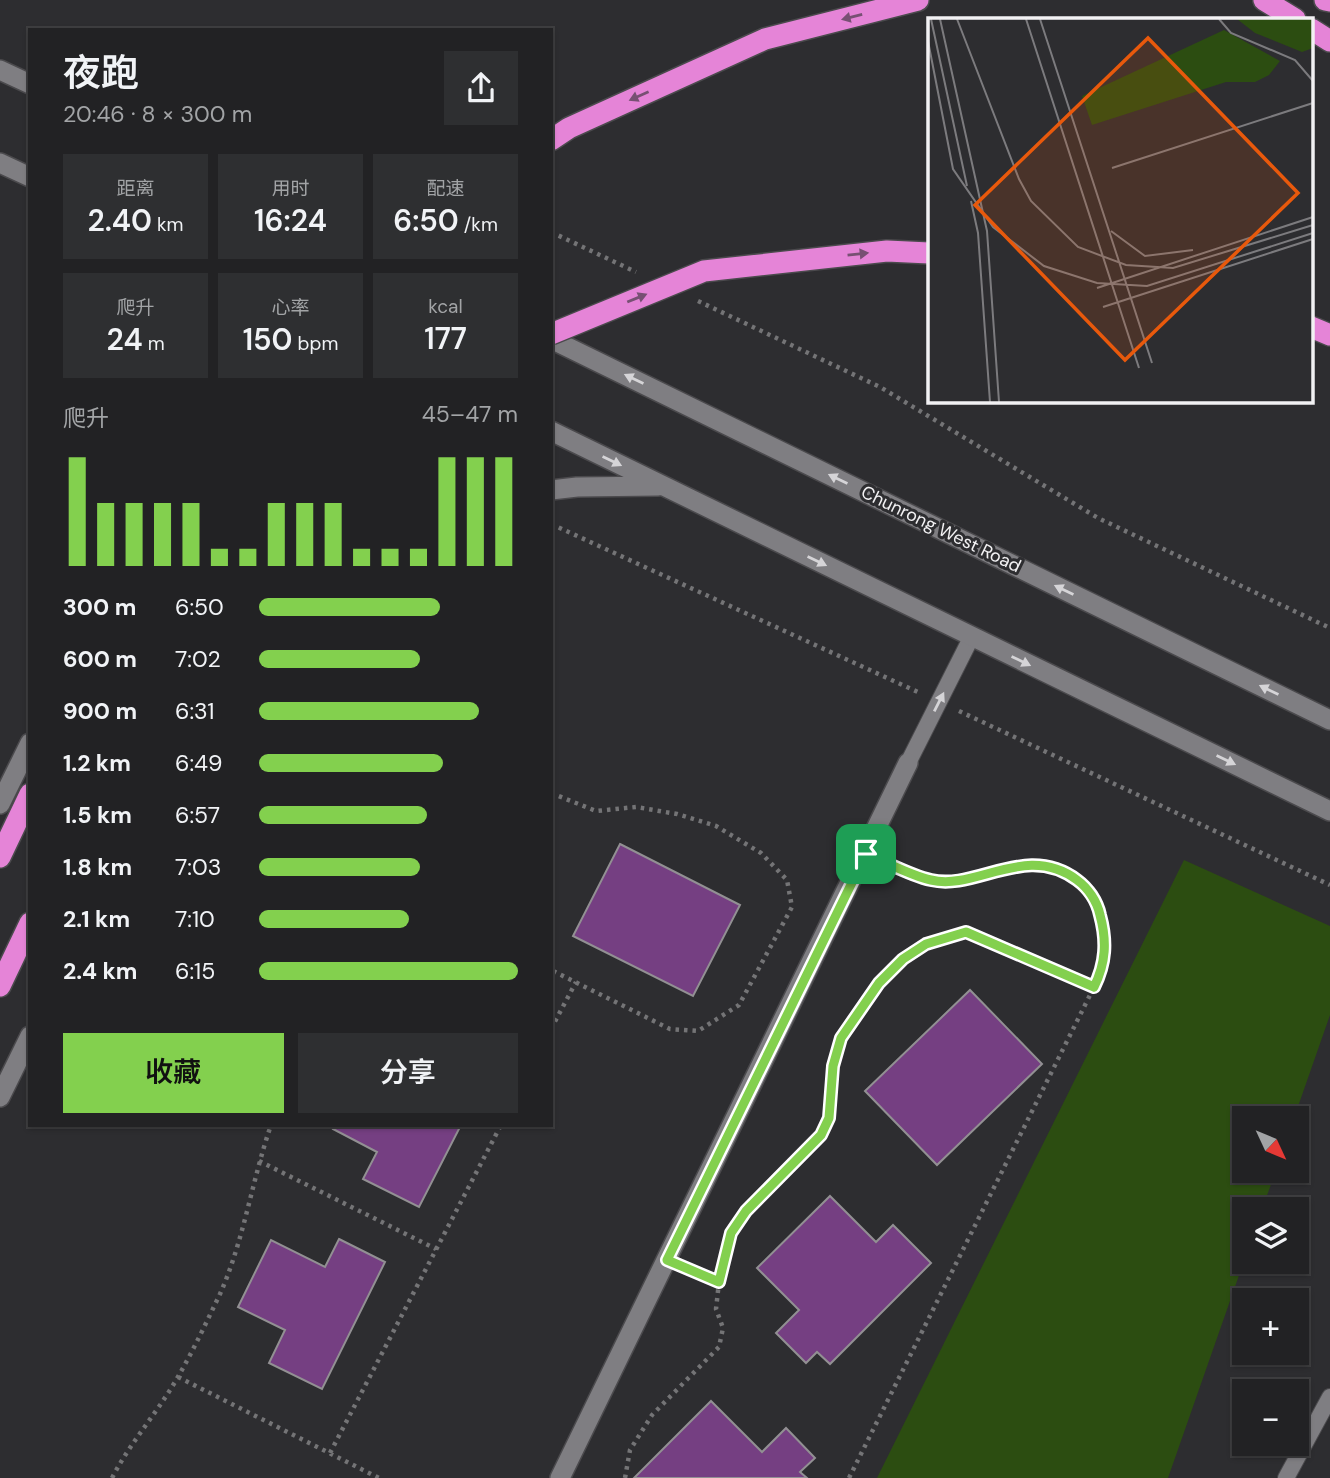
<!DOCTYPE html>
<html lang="zh">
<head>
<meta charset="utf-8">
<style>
	:root { --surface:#222224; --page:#2e2f31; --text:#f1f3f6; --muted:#a2a4a6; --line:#3f3f41; --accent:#83d04e }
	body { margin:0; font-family:"DM Sans","Noto Sans SC",sans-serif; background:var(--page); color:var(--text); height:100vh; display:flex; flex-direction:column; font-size:26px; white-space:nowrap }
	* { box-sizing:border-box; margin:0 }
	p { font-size:23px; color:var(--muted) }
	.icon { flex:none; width:38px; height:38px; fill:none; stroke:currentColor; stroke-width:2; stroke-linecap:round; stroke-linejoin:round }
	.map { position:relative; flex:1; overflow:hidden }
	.drawer { position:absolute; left:28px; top:28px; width:525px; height:1099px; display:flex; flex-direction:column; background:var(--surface); border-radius:0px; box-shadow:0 2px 5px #0004,0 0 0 2px var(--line) }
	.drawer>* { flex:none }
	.needle { width:46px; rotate:134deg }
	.controls { position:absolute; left:1232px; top:1106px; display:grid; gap:14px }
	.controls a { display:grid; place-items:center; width:77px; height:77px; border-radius:0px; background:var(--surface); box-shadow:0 2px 5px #0004,0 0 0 2px var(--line); font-size:35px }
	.pin { position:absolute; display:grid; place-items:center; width:60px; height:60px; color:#fff; margin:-30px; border-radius:14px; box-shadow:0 4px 10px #0006 }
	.round { display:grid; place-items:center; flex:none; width:74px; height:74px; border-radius:0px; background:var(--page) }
	.head { display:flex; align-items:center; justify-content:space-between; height:119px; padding:0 35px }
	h1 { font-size:38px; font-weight:600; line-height:52px }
	.figures { display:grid; grid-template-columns:repeat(3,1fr); gap:10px; height:119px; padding:7px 35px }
	.figures div { display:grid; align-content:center; border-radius:0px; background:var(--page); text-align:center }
	.figures b { font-size:30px; font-weight:600 }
	.figures small { font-size:19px; font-weight:400 }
	.figures p { font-size:19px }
	.chart { height:196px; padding:14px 35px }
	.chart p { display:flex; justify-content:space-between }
	.chart svg { width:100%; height:126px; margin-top:7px; stroke:var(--accent); stroke-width:6 }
	.button { display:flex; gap:14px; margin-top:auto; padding:14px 35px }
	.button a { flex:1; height:80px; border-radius:0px; background:var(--accent); color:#111; font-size:28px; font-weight:600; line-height:80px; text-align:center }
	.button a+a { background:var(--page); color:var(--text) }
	ul { padding:0 35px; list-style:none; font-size:23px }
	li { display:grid; grid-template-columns:112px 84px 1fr; align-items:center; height:52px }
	li i { height:18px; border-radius:9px; background:var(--accent) }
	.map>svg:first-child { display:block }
	.green { fill:#2c4d11 }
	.building { fill:#753f82; stroke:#929093; stroke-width:2 }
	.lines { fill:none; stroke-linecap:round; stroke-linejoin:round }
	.service-casing { stroke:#4b4a4d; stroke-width:18 }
	.minor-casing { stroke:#4b4a4d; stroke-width:22 }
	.secondary-casing { stroke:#4b4a4d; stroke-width:22 }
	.motorway-casing { stroke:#4b4a4d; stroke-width:24 }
	.path { stroke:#747476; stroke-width:4.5; stroke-dasharray:3.5 5; stroke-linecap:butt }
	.service { stroke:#7f7e82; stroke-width:16 }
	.minor { stroke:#7f7e82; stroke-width:19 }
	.secondary { stroke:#7f7e82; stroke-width:19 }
	.motorway { stroke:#e584d7; stroke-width:21 }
	.motorway-bridge-casing { stroke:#4b4a4d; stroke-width:24; stroke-linecap:butt }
	.motorway-bridge { stroke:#e584d7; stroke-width:21 }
	.oneway { fill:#775073 }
	.oneway2 { fill:#d5d4d7 }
	.route-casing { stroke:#fff; stroke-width:14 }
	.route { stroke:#83d04e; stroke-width:9 }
	.labels { text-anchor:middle; stroke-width:6; stroke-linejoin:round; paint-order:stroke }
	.street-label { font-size:18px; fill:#f2f1f3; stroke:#2d2d30 }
	.inset-road { fill:none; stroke:#7c7b7e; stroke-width:2 }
	.view { fill:#e8590c; fill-opacity:0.15; stroke:#e8590c; stroke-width:3.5 }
	.inset-edge { fill:none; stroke:#f2f1f3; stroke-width:3.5 }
</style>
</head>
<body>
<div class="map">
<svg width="1330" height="1478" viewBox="0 0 1330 1478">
	<rect width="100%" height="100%" fill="#2d2d30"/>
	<path class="green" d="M1184,860L1330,926V1015L1294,1118H1244V1171H1276L1262,1209H1244V1261L1168,1478H877Z"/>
	<path class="building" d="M620,844L740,905L693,996L573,936Z
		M970,990L1042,1064L937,1165L865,1091Z
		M335,1125H461L419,1207L363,1179L377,1152L333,1129Z
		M830,1196L876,1242L893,1225L931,1263L830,1364L817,1352L806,1363L776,1333L799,1310L757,1268Z
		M339,1239L385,1262L322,1389L269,1363L285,1330L238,1307L271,1240L325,1267Z
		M711,1401L762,1452L786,1428L815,1458L800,1472L807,1478H634Z"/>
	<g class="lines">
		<defs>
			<path id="service" d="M908,763L972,636
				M1286,1478L1330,1397"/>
			<path id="minor" d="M560,1478L908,763"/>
			<path id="secondary" d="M0,70L30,84
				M0,163L30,177
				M551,339L1330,720
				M551,431L1330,811
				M551,490L577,487L658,486
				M0,804L30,743
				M0,1097L30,1036"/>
			<path id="motorway" d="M1264,0L1295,19
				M1325,0L1330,1
				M1311,29L1330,41
				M551,140L569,128L765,39L918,0
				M1311,327L1330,335
				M0,857L30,794
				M0,986L30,923"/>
		</defs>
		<use href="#service" class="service-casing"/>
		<use href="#minor" class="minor-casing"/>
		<use href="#secondary" class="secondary-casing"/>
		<use href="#motorway" class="motorway-casing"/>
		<path class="path" d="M551,232L636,272
			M698,301L880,387L1098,518L1330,628
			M551,524L920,693
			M959,711L1330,885
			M551,793L596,811L636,807L677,814L716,826L761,853L787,880L792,907L739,1005L698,1031L670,1029L551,970
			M551,1029L576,982
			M259,1161L436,1249
			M687,1268L719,1282
			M178,1377L379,1478
			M330,1453L501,1125
			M112,1478C131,1441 159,1411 179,1375C194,1349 207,1321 220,1294C244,1240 252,1180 271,1125
			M625,1478L630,1450L652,1415L719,1347L723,1328L716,1309L719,1282L731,1233L775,1178L821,1135L829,1118L833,1066L841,1038L879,983L903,959L926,944L966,932L1094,987
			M849,1478L1102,971L1107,938L1098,906L1084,886L1063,870L1040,866L1006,868L933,881L886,862"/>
		<use href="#service" class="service"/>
		<use href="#minor" class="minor"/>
		<use href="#secondary" class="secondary"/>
		<use href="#motorway" class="motorway"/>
		<defs>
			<path id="motorway-bridge" d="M551,334L704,271L887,251L929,253"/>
		</defs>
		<use href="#motorway-bridge" class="motorway-bridge-casing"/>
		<use href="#motorway-bridge" class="motorway-bridge"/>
	</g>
	<defs><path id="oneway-solid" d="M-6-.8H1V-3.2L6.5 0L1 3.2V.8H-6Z" transform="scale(1.75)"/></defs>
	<g class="oneway">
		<use href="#oneway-solid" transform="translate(852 17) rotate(166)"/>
		<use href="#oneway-solid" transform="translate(639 96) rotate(156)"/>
		<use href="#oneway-solid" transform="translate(858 254) rotate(-6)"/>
		<use href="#oneway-solid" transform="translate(637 298) rotate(-22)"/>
	</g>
	<g class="oneway2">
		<use href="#oneway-solid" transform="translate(634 379) rotate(-154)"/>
		<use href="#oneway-solid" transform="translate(612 461) rotate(26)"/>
		<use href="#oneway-solid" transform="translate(838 479) rotate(-154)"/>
		<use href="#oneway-solid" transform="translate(817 561) rotate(26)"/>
		<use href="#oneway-solid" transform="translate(1064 590) rotate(-154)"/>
		<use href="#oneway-solid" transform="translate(1021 661) rotate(26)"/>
		<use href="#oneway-solid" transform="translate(1269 690) rotate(-154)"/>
		<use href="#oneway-solid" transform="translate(939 702) rotate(-63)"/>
		<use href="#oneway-solid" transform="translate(1226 760) rotate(26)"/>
	</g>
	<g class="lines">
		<defs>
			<path id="route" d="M866,854C887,862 909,875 931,880C976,891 1026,842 1077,880C1088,888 1097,901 1100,915C1107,941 1106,963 1094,987L966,932L926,944L903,959L879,983L841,1038L833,1066L829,1118L821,1135L746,1211L731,1233L719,1282L667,1260Z"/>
		</defs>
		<use href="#route" class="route-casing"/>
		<use href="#route" class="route"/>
	</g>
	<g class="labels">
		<g class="street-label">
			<text transform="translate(941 529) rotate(26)" y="6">Chunrong West Road</text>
		</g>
	</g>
	<g transform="translate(928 18)">
		<rect width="385" height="385" fill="#2d2d30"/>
		<path d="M309,1H385V30L374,34L327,15ZM296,12L352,43L341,57L327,64H298L164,107L154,78Z" fill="#2c4d11"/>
		<path class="inset-road" d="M3,1L39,168M12,1L59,213L71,384M29,1L91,161L103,183L150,229L198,247L245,250L385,207M98,1L211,350M112,1L224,345M291,1L303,15L367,42L385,63M0,23L25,151L65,209L116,248L169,265L219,268L385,215M184,150L385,85M43,183L50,215L62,384M183,213L217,238L265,232M169,270L385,199M175,289L385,221"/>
		<path class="view" d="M220,20L370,175L197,342L47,187Z"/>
		<rect width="385" height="385" class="inset-edge"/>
	</g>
</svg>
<div class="controls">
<a><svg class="needle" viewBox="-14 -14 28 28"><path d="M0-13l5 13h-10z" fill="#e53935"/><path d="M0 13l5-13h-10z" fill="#a2a4a6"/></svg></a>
<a><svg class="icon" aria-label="layers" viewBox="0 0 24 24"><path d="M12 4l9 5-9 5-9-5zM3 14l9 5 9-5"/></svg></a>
<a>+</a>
<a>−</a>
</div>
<div class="pin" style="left:866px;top:854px;background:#1e9e55"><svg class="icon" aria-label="arrive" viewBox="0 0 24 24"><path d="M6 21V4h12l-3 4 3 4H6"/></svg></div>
<section class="drawer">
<div class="head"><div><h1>夜跑</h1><p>20:46 · 8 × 300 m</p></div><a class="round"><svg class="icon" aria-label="share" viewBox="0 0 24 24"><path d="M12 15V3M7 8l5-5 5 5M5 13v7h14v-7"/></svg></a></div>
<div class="figures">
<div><p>距离</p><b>2.40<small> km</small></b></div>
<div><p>用时</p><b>16:24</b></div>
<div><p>配速</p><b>6:50<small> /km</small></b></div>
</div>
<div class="figures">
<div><p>爬升</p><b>24<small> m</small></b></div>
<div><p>心率</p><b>150<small> bpm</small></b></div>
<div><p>kcal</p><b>177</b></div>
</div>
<div class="chart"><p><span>爬升</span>45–47 m</p>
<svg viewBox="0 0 160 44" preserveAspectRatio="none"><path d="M5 44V6M15 44V22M25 44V22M35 44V22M45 44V22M55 44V38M65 44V38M75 44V22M85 44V22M95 44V22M105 44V38M115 44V38M125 44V38M135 44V6M145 44V6M155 44V6"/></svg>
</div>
<ul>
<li><b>300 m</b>6:50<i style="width:70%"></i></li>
<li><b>600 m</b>7:02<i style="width:62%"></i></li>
<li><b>900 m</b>6:31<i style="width:85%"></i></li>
<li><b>1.2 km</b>6:49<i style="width:71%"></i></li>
<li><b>1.5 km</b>6:57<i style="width:65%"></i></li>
<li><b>1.8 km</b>7:03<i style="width:62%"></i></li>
<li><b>2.1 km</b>7:10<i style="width:58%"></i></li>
<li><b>2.4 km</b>6:15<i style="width:100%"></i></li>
</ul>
<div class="button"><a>收藏</a><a>分享</a></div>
</section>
</div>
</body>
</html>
